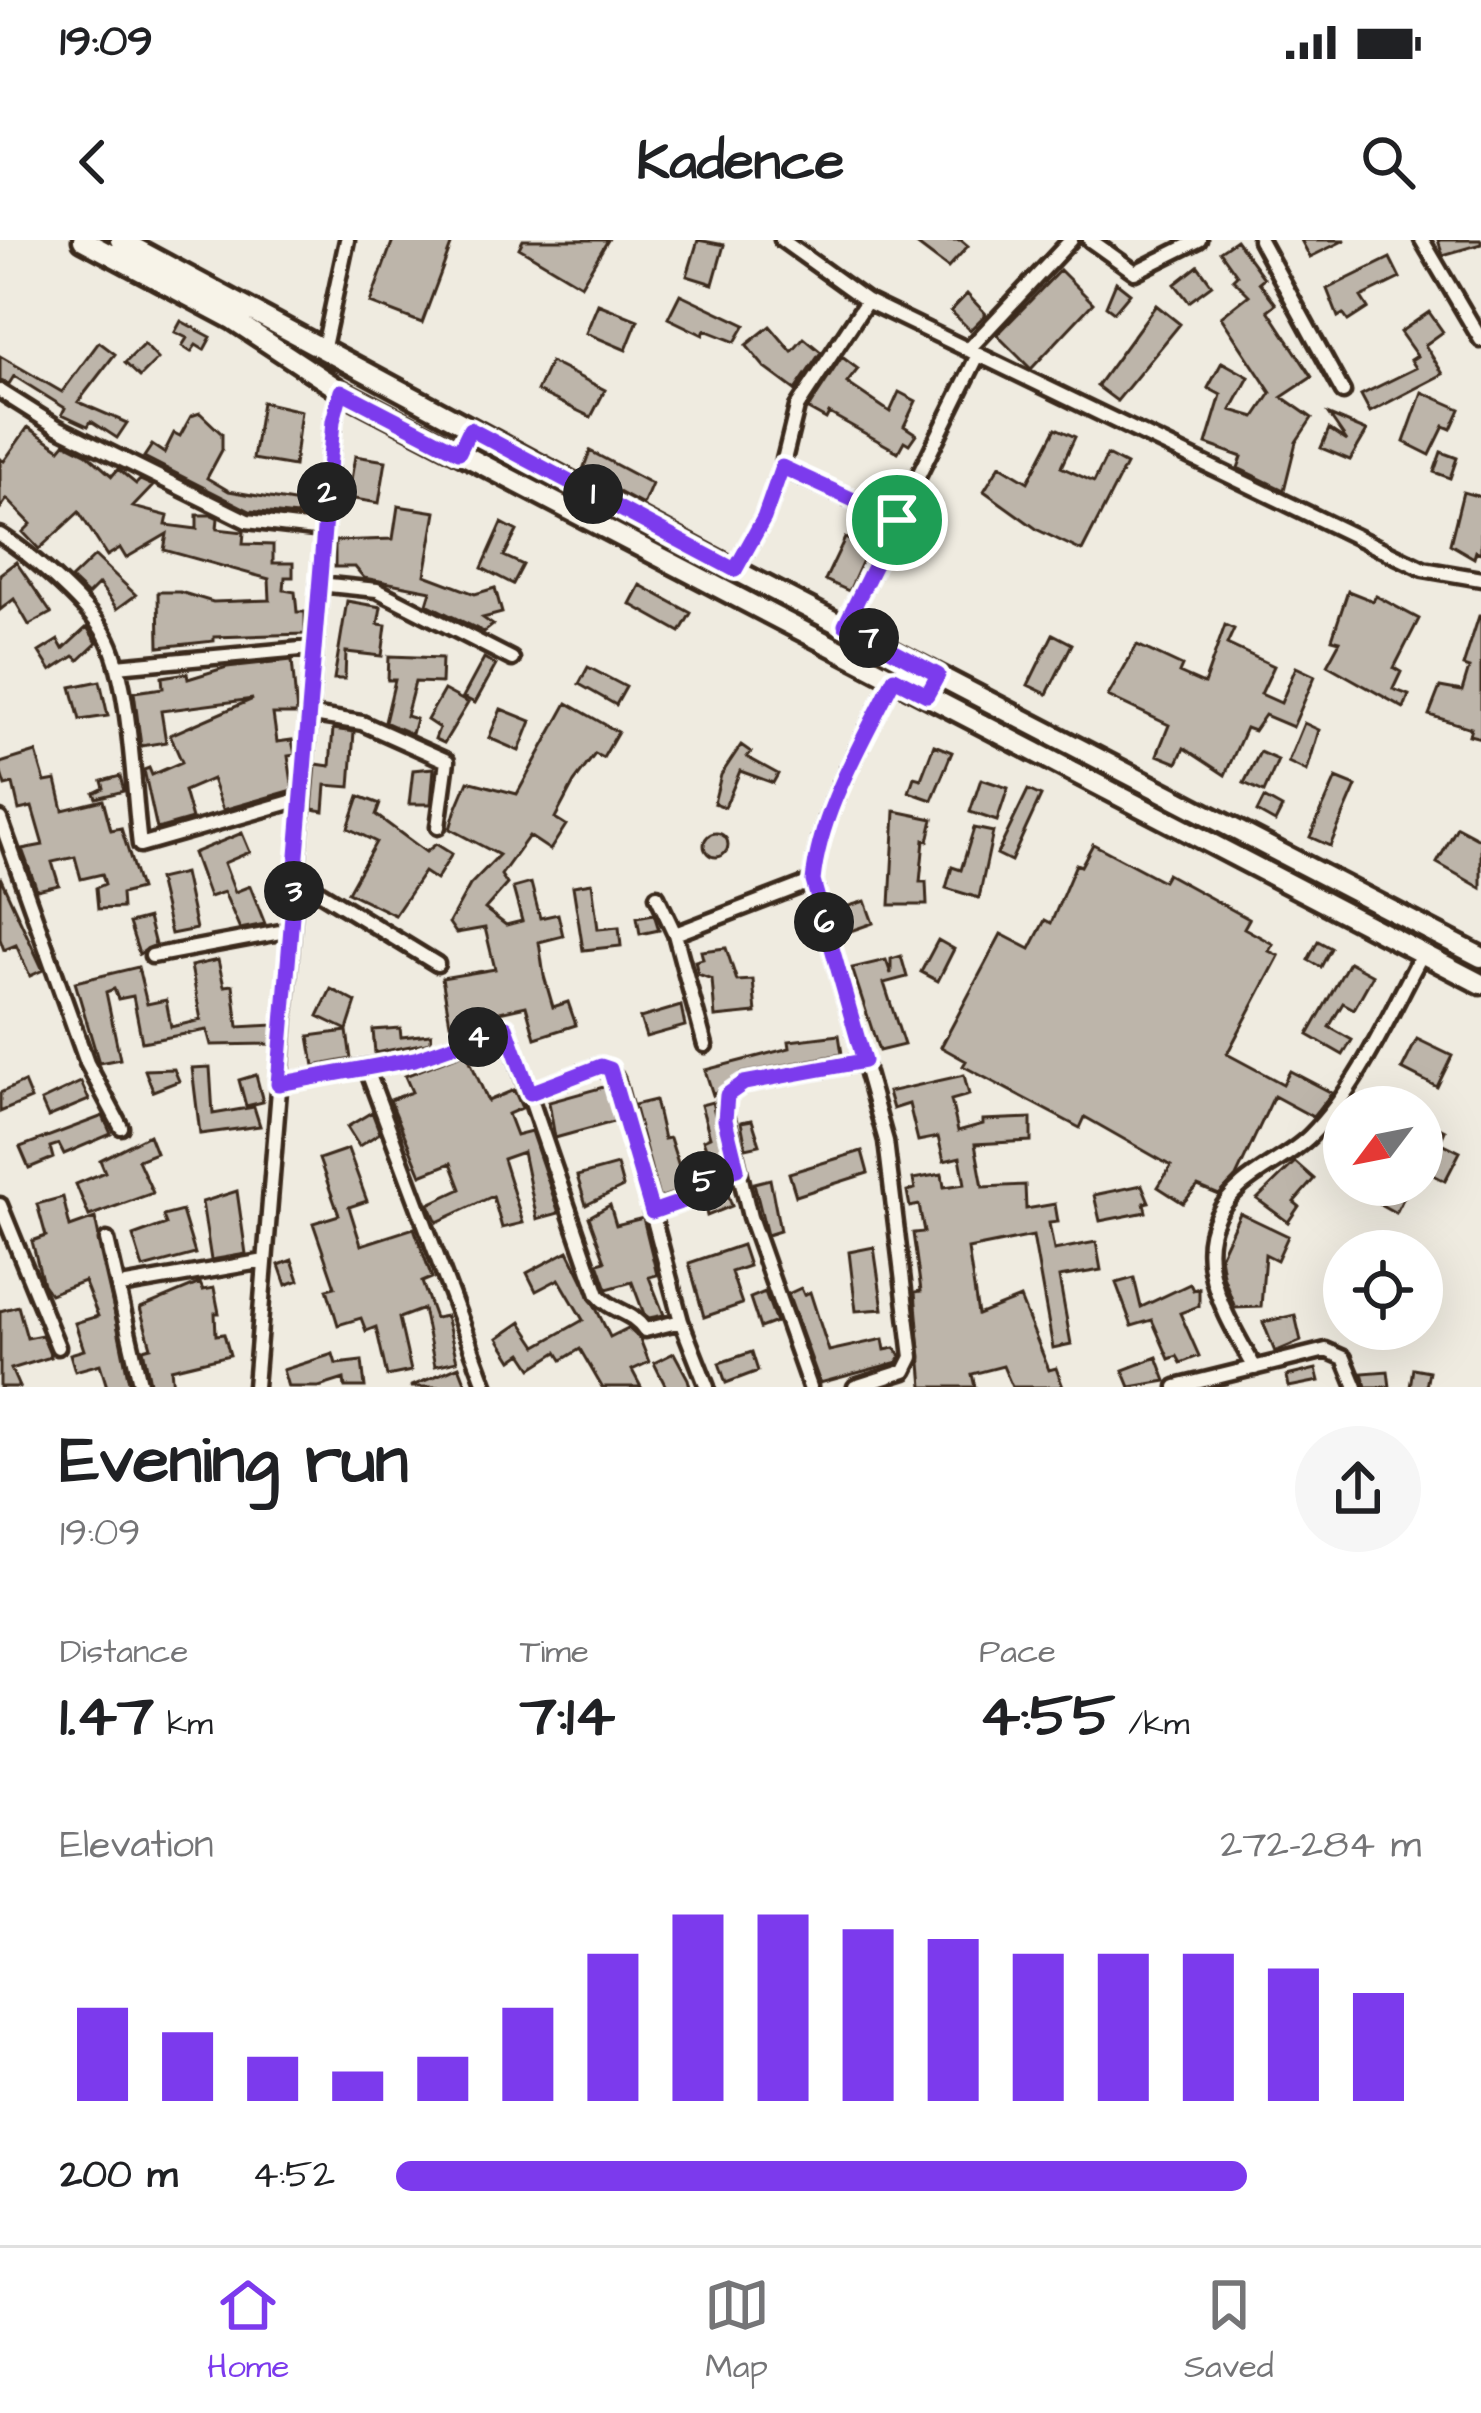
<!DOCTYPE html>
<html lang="en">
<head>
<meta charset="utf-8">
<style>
	:root { --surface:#fff; --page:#f6f6f6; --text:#202124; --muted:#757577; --line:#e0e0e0; --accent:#7c3aed }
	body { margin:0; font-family:"Architects Daughter",sans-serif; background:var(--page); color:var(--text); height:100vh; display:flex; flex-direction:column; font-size:45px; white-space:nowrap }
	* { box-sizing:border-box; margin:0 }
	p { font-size:39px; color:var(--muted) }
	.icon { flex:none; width:66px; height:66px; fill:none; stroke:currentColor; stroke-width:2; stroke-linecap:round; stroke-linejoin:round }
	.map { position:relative; height:1147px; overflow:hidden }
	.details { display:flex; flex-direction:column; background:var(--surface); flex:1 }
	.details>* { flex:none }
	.needle { width:78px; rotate:238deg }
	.tools { position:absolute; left:1323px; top:846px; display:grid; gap:24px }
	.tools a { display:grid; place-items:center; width:120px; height:120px; border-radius:50%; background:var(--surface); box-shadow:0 12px 48px #0002; font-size:60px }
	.pin { position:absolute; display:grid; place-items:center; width:102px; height:102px; color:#fff; margin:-51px; border:6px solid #fff; border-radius:50%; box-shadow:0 3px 12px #0007 }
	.km { position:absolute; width:60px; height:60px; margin:-30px; border-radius:50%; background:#222; color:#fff; font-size:33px; line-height:60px; text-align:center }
	.round { display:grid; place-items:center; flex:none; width:126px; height:126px; border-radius:63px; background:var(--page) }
	.overview { display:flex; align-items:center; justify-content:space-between; height:204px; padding:0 60px }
	h1 { font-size:66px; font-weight:800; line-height:90px }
	.stats { display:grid; grid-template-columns:repeat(3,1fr); gap:18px; height:204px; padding:12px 60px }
	.stats div { display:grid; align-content:center }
	.stats b { font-size:60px; font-weight:800 }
	.stats small { font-size:33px; font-weight:400 }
	.stats p { font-size:33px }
	.chart { height:336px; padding:24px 60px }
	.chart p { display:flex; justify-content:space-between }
	.chart svg { width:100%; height:216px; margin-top:12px; stroke:var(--accent); stroke-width:6 }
	ul { padding:0 60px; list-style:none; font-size:39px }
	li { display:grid; grid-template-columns:192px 144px 1fr; align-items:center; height:90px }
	li i { height:30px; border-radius:15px; background:var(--accent) }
	.status { display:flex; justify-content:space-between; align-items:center; height:84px; padding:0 60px; background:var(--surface); direction:ltr }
	.status svg { height:33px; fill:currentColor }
	header { display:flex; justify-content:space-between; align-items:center; height:156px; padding:0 60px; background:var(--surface); font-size:54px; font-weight:800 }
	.dock { display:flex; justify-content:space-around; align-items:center; height:168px; border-top:3px solid var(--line); background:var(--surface); font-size:33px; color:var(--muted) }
	.dock a { display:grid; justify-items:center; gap:6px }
	.dock .active { color:var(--accent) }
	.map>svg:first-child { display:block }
	.building { fill:#bdb5aa; stroke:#3b2a1e; stroke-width:3 }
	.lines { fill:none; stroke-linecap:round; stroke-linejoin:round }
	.minor-casing { stroke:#3b2a1e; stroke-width:21 }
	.primary-casing { stroke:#3b2a1e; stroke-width:27 }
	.minor { stroke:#f7f3e8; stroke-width:12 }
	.primary { stroke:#f7f3e8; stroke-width:18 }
	.route-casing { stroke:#fff; stroke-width:24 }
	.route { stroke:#7c3aed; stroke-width:15 }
</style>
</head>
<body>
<div class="status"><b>19:09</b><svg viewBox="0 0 49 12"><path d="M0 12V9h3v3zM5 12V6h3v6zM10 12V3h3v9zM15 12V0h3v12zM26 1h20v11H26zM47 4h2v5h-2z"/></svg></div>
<header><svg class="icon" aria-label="back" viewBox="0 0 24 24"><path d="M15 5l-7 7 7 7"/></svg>Kadence<svg class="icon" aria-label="search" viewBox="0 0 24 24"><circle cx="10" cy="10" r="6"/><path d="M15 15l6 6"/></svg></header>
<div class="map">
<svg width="1481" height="1147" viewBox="0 0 1481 1147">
	<rect width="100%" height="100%" fill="#efebe0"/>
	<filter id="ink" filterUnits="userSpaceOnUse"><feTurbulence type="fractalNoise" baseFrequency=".00833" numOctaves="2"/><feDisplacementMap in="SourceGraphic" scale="24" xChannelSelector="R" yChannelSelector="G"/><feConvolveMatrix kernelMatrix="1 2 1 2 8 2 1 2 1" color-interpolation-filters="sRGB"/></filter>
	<g filter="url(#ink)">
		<path class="building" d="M393,0H453L422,83L370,63Z
			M523,0H608L581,45L519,8Z
			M698,0L724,5L713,44L687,36Z
			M911,0H961L968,6L948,28Z
			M1236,0L1264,38L1259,42L1276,64L1268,70L1312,137L1282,157L1312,178L1296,202L1284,250L1238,228L1242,217L1206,204L1221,155L1208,148L1222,122L1249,137L1231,170L1255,177L1271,153L1221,77L1249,55L1233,39L1237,35L1220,11Z
			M1301,0H1345L1310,17Z
			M1438,0H1481V4L1443,15Z
			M1390,18L1400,38L1361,57L1368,68L1348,81L1343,74L1338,77L1327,49Z
			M1198,26L1212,45L1189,62L1175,44Z
			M1060,30L1093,63L1031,129L997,95Z
			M1116,42L1130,53L1114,72L1106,66Z
			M680,54L745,85L735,102L705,90L703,95L668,78Z
			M967,54L986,74L970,90L951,71Z
			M598,64L638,80L626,110L586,93Z
			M1156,65L1180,84L1117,161L1097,146Z
			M1429,72L1443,92L1425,105L1443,134L1370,172L1361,155L1416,128L1411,120L1417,116L1400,92Z
			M181,81L211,97L204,110L196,105L191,112L182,106L187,98L175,92Z
			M770,86L792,112L804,98L821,112L795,150L765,128L746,105Z
			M99,102L115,114L78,162L127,183L117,198L91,181L88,186L62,174L65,168L14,136L9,144L0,141V116L62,152Z
			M144,104L158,119L140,137L125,123Z
			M842,117L858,129L847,143L890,172L899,152L916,161L904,186L916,194L909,204L904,201L898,212L829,173L826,179L808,169Z
			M550,122L605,150L591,177L537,151Z
			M1422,152L1460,169L1451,189L1444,186L1430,215L1404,202Z
			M262,162L301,171L294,226L253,219Z
			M200,173L222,194V210L207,238L229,251L299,263L297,276L250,271L144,217L152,205L164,213L174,193L180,196L191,176Z
			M1329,175L1367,191L1350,220L1321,208L1329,189L1347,201Z
			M28,187L60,209L65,203L87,214L112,236L118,229L136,244L140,240L153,246L133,267L168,276L166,285L197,289V275H212L218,278L217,289L244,292L243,304L273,305V323H293V337H285L284,350L295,352L297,372H305V394L214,397V401L159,407L158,352H180L213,362L270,360L269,339L164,310L167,294L126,318L120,308L107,316L79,272L39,309L23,292L31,284L7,259L0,269V219L4,221Z
			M1056,188L1075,197L1061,227L1094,242L1107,215L1126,225L1082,311L1038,290L984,251L1000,225L1028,242Z
			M590,211L652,244L643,265L582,232Z
			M1441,212L1457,218L1450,238L1434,232Z
			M355,216L386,221L379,263L348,258Z
			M1463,252L1481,257V313L1476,311L1474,318L1450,304Z
			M398,266L436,272L425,335L475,354L495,348L502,373L483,378L493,385L484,392L427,364L431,351L364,338L355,327H335V301L393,299Z
			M502,283L517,291L504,316L523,325L513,344L482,328Z
			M845,298L868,309L849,351L825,340Z
			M95,316L136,355L117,369L99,344L88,355L71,339Z
			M16,322L51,373L29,385L14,359L0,370V334Z
			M640,345L691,373L680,392L630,364Z
			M1348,351L1373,361L1376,356L1419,379L1394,428L1401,432L1393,449L1409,455L1404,468L1327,425L1340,401L1332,399Z
			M347,361L381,367L378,384L386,385L382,416L346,412L345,439H334Z
			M1479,376H1481V498L1469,495L1471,488L1429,475L1440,447L1462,451L1469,428L1463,426Z
			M1225,385L1234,389L1227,404L1274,426L1261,454L1281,463L1296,427L1315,436L1293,487L1265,475L1254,491L1246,488L1225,535L1184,508L1177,523L1157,515L1169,485L1108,456L1137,405L1182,426L1179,433L1204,444Z
			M87,387L97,403L79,420L74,416L51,431L39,412L58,400L63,409Z
			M1053,394L1072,404L1047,454L1028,445Z
			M389,416L442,418L441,443L415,442L406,476L416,479L412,494L385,482L395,440H388Z
			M484,418L496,425L475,463L463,457Z
			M292,420L297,474H273L277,502L292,500L295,515L288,516L293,550L223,570L212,539L184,551L192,579L157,589L144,530L149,528L152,535L182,522L170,495L253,459L161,471L166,502L141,506L134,452L163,448L162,437L187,433L188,439L227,427Z
			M588,427L626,447L616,465L579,444Z
			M100,441L108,476L80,480L71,447Z
			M444,450L468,463L444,503L435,499L439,488L427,480Z
			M567,463L618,492L603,518L595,514L574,542L555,578L566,585L550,610L529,596L501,635L507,644L485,669L506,685L522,681L513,648L531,643L540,678L558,674L563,696L539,702L544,736L553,767L568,762L576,785L535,798L526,766L450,783L442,738L495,729L485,688L456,693L449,683L470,645L499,615L450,589L455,572L468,541L517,554Z
			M501,469L531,481L519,511L489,498Z
			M1304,483L1319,490L1307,531L1288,522Z
			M333,489L354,492L350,547L326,545L324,571L312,569L316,524L330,526Z
			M741,505L751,512L747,517L778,534L773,543L740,531L725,567L714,563L721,535Z
			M934,505L952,512L932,560L909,552L914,537L921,539Z
			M36,512L45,542L56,540L63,570L103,560L111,590L121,588L140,649L121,654L122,668L98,669L96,648L105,644L102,634L81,639L75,617L52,622L59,645L37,650L22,609L43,605L32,567L19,570L13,544L5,546L0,530V523Z
			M1260,512L1278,520L1264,552L1244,543Z
			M434,528L431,564H409L413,530Z
			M120,536L124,551L96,558L94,553L104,548L102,541Z
			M1336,538L1356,546L1330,606L1310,597Z
			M981,539L1008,548L997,581L970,572Z
			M1028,550L1041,556L1011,621L997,614Z
			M359,556L380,564L376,575L426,612L436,604L452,614L436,640L424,632L395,675L348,652L376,602L348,588Z
			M1264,558L1282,568L1275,582L1257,572Z
			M895,571L933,579L928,601L924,600L920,642H926L927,665H890Z
			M1457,587L1481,600V648L1437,623Z
			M974,588L993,592L979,658L946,648L952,627L961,630Z
			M704 605a12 12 0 1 1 24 0a12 12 0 1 1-24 0Z
			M242,593L250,612L224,623L235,652L250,646L265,684L240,689L224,652L209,657L193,613Z
			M1093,604L1163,641L1167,634L1249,679L1244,688L1273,704L1269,711L1279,716L1227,814L1283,844L1290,831L1332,853L1313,877L1274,856L1236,937L1219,955L1198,946L1183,963L1158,947L1171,926L1085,877L1080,888L963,826L966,821L941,807L1001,694L1030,709L1045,680L1051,683L1076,624L1081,626Z
			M184,633L196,689L171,694L158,639Z
			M0,637L43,730L30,736L16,705L4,710L0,699Z
			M592,643L598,689L619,687L621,706L583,710L573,646Z
			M865,661L873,683L839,695L832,671Z
			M654,674L659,690L640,694L637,677Z
			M148,678L155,705L139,714L129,683Z
			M938,700L954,709L938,741L921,732Z
			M1318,701L1331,708L1321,727L1308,720Z
			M726,708L737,741L753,740L756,773L715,777L712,739L698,734L695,721L703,719L701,711Z
			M901,716L907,737L884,743L904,805L879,811L852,728L886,720L891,734V719Z
			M218,720L224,746L233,745L238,787L274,785L272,804L211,805L207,790L142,802L133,756L118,759L114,749L106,752L120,819L99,823L75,742L138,727L147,764L166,760L171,787L201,780L191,726Z
			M1349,722L1373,735L1354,769L1343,763L1329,787L1352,800L1343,815L1308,795Z
			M331,749L356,762L347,790L318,776Z
			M681,766L685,786L646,797L640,778Z
			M400,788L401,797L431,794V802L375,813L373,790Z
			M347,791L351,819L314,826L309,796Z
			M839,795L842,814L741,833L713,855L705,830L790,808L789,801Z
			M1417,799L1452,816L1437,847L1402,829Z
			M466,812L488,861L514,850L522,868L508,874L516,895L531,891L559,973L537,979L523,912L503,919L523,983L502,988L493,956L437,982L429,964L461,949L451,923L421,935L390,860L412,852L405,836Z
			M210,827L213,874L254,867L260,886L200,894L192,828Z
			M174,829L179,841L153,851L145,830Z
			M256,835L263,862L246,866L239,840Z
			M964,835L969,855L951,860L958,891L983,884V880L1031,878V901L975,904L983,947L1025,945L1026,969L1055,964L1058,982L1049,983L1054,1010L1096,1002L1101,1030L1059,1037L1071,1104L1053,1108L1033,996L968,1009L978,1075L1020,1058L1049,1130L1056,1128L1063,1147H1012L1003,1126L972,1134L975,1147H923L915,1052L921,1051L913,993L924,992L919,965L910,967L907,951L915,949L913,939L942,934L944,947L965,944L960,917L944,921L938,897L918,901L909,864L893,869L888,852Z
			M24,842L31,859L0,872V853Z
			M81,842L89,860L48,877L41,861Z
			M607,846L617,881L555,898L549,862Z
			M655,860L664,899L670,898L684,942L683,950L659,958L634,865Z
			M712,862L726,922L713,927L703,900L710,897L701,865Z
			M372,872L380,893L359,906L347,887Z
			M103,876L111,894L64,914L59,904L50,907L53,918L29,928L20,907Z
			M1422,879L1445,891L1440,902L1460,912L1445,941L1422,929Z
			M752,880L760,905L746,908L741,882Z
			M149,895L156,913L138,920L153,953L89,976L76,944L105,932L100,920Z
			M348,909L367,961L349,967L361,1005L414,988L432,1038L422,1042L435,1078L446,1076L457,1121L435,1126L423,1069L399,1078L411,1131L387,1136L376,1087L366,1091L361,1078L338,1085L327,1049L335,1047L313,983L339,975L319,919Z
			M862,911L868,933L796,956L789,933Z
			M1295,922L1314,939L1294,962L1299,966L1288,982L1257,959Z
			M617,925L623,947L586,965L577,936Z
			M770,939L780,991L767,995L754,943Z
			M1142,945L1149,962L1144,963L1146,972L1100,981L1094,955Z
			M1345,945H1410L1396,973Z
			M726,949L732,966L707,976L703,958Z
			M237,951L246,1014L211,1020L202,962Z
			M63,957L70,987L95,978L130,1147H107L100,1124L75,1131L70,1114L84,1110L75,1083L98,1076L84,1041L50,1054L43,1044L32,1001L46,996L37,964Z
			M610,965L616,985L643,978L657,1035L649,1037L664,1075L649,1078L644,1074L632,1042L607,1049L598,1023L605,1021L589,977Z
			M182,971L195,1014L143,1028L133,996L166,984L163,976Z
			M1240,973L1288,996L1277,1020L1265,1014L1261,1067L1235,1068L1223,1035L1220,1016Z
			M742,1005L749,1026L731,1032L742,1064L704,1077L689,1023Z
			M874,1007L883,1069L856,1071L849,1012Z
			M568,1011L610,1097L628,1088L640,1099L649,1122L632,1130L641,1147H602L580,1109L562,1120L557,1112L532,1128L522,1113L512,1120L498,1098L521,1082L537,1106L583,1080L559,1039L536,1051L527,1033Z
			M292,1020L299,1040L286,1045L279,1025Z
			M1134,1038L1141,1067L1190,1044L1193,1050L1199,1048V1066L1180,1073L1199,1116L1181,1123L1177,1116L1169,1119L1152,1080L1132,1086L1116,1043Z
			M200,1043L203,1050L214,1048L219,1073H215L216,1095L224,1094L230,1115L171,1129L173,1147H151L143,1109L151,1107L140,1068Z
			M801,1048L804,1055L810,1052L829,1111L883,1099L885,1110L895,1108L901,1116L898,1122L820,1143L788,1054Z
			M765,1052L776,1082L760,1088L750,1058Z
			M18,1066L27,1098L42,1095L51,1117L11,1129L19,1147H0V1071Z
			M1295,1075L1301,1101L1275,1112L1263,1082Z
			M752,1112L758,1131L726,1143L719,1123Z
			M674,1113L688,1139L690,1147H666L654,1123Z
			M333,1114L336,1124L362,1121L365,1147H345L344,1139L319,1147H288L283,1130Z
			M1157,1117L1166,1141L1130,1147L1123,1130Z
			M459,1126L467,1147H410Z
			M1413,1128L1429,1131L1426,1147H1410Z
			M1316,1129L1319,1141L1289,1147L1287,1136Z
			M1388,1131L1390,1147H1366L1362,1133Z"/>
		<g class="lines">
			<defs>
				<path id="minor" d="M782,0L867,61L1423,329L1481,339
					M1090,0L1135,32L1199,0
					M1260,0L1343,152
					M1422,0L1481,100
					M867,61L797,167L782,228L897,280
					M324,107L347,0
					M968,110L1071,0
					M0,151L57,187L247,281L323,290
					M0,295C29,313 94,369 108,400C131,447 133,550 140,605L301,559
					M735,330L764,278L782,228
					M319,344L377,350L512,419
					M845,385L978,115
					M117,426L312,408
					M307,474L362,483L447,521L438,587
					M0,579L87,823L121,887
					M295,637L437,724
					M657,656L675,694L705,805
					M675,694L813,641
					M152,716L291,690
					M366,827L415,819L506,787L598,1055C612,1072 631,1070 645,1090L681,1081
					M278,844L366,827L486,1147
					M530,853L600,826L616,838L681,1081L707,1147
					M0,965L58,1107
					M651,972L692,958L694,944L737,930
					M107,1000L141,1147
					M121,1046L265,1021
					M1255,1128C1222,1069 1178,1000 1242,945C1263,927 1291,915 1310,896C1358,848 1390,773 1422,714
					M255,1147L333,181L341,151
					M810,1147L750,977L724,866L727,855L744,843L864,821
					M855,1147L905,1131L912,1117L886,901L813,641C819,570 863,501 894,438
					M1176,1147L1326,1110L1344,1118L1356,1147"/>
				<path id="primary" d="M83,0L232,79L341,151L1481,744
					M120,0L735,330L1481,717"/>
			</defs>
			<use href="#minor" class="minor-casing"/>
			<use href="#primary" class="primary-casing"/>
			<use href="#minor" class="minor"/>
			<use href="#primary" class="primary"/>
		</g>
	</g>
	<g class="lines" filter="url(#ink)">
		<defs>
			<path id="route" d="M341,151L459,212L470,189L735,330L764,278L782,227L897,280L845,385L938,435L927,455L894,438C863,502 820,570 813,641L864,821L744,843L727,855L725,880L737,929L694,944L692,958L652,972L610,829L601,826L530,853L506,787L415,819L278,844L333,181Z"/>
		</defs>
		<use href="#route" class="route-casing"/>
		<use href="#route" class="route"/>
	</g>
</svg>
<div class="tools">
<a><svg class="needle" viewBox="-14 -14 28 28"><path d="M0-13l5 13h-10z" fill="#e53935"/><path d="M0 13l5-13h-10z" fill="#757577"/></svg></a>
<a><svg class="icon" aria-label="locate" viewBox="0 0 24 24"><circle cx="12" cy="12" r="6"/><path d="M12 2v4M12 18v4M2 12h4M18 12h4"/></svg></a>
</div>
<div class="pin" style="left:897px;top:280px;background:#1e9e55"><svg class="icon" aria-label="arrive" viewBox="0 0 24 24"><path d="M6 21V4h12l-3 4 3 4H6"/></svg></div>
<b class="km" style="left:593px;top:254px">1</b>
<b class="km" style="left:327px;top:252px">2</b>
<b class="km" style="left:294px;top:651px">3</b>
<b class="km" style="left:478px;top:797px">4</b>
<b class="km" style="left:704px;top:941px">5</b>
<b class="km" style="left:824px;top:682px">6</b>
<b class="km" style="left:869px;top:398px">7</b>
</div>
<section class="details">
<div class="overview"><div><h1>Evening run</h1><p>19:09</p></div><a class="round"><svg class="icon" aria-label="share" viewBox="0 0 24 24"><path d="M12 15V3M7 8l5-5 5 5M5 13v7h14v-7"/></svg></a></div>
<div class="stats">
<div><p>Distance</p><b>1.47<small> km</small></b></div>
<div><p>Time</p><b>7:14</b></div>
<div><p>Pace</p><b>4:55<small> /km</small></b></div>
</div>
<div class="chart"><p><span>Elevation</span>272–284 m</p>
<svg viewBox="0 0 160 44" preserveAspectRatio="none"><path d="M5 44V25M15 44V30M25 44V35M35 44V38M45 44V35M55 44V25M65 44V14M75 44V6M85 44V6M95 44V9M105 44V11M115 44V14M125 44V14M135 44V14M145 44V17M155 44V22"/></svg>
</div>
<ul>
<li><b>200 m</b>4:52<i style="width:83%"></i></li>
</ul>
</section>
<nav class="dock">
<a class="active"><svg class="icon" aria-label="home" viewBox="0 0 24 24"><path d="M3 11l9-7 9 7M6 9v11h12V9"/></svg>Home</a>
<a><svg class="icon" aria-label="map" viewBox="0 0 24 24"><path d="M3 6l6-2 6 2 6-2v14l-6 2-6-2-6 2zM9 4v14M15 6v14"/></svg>Map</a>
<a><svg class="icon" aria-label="saved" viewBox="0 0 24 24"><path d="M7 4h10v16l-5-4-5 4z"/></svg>Saved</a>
</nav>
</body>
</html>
